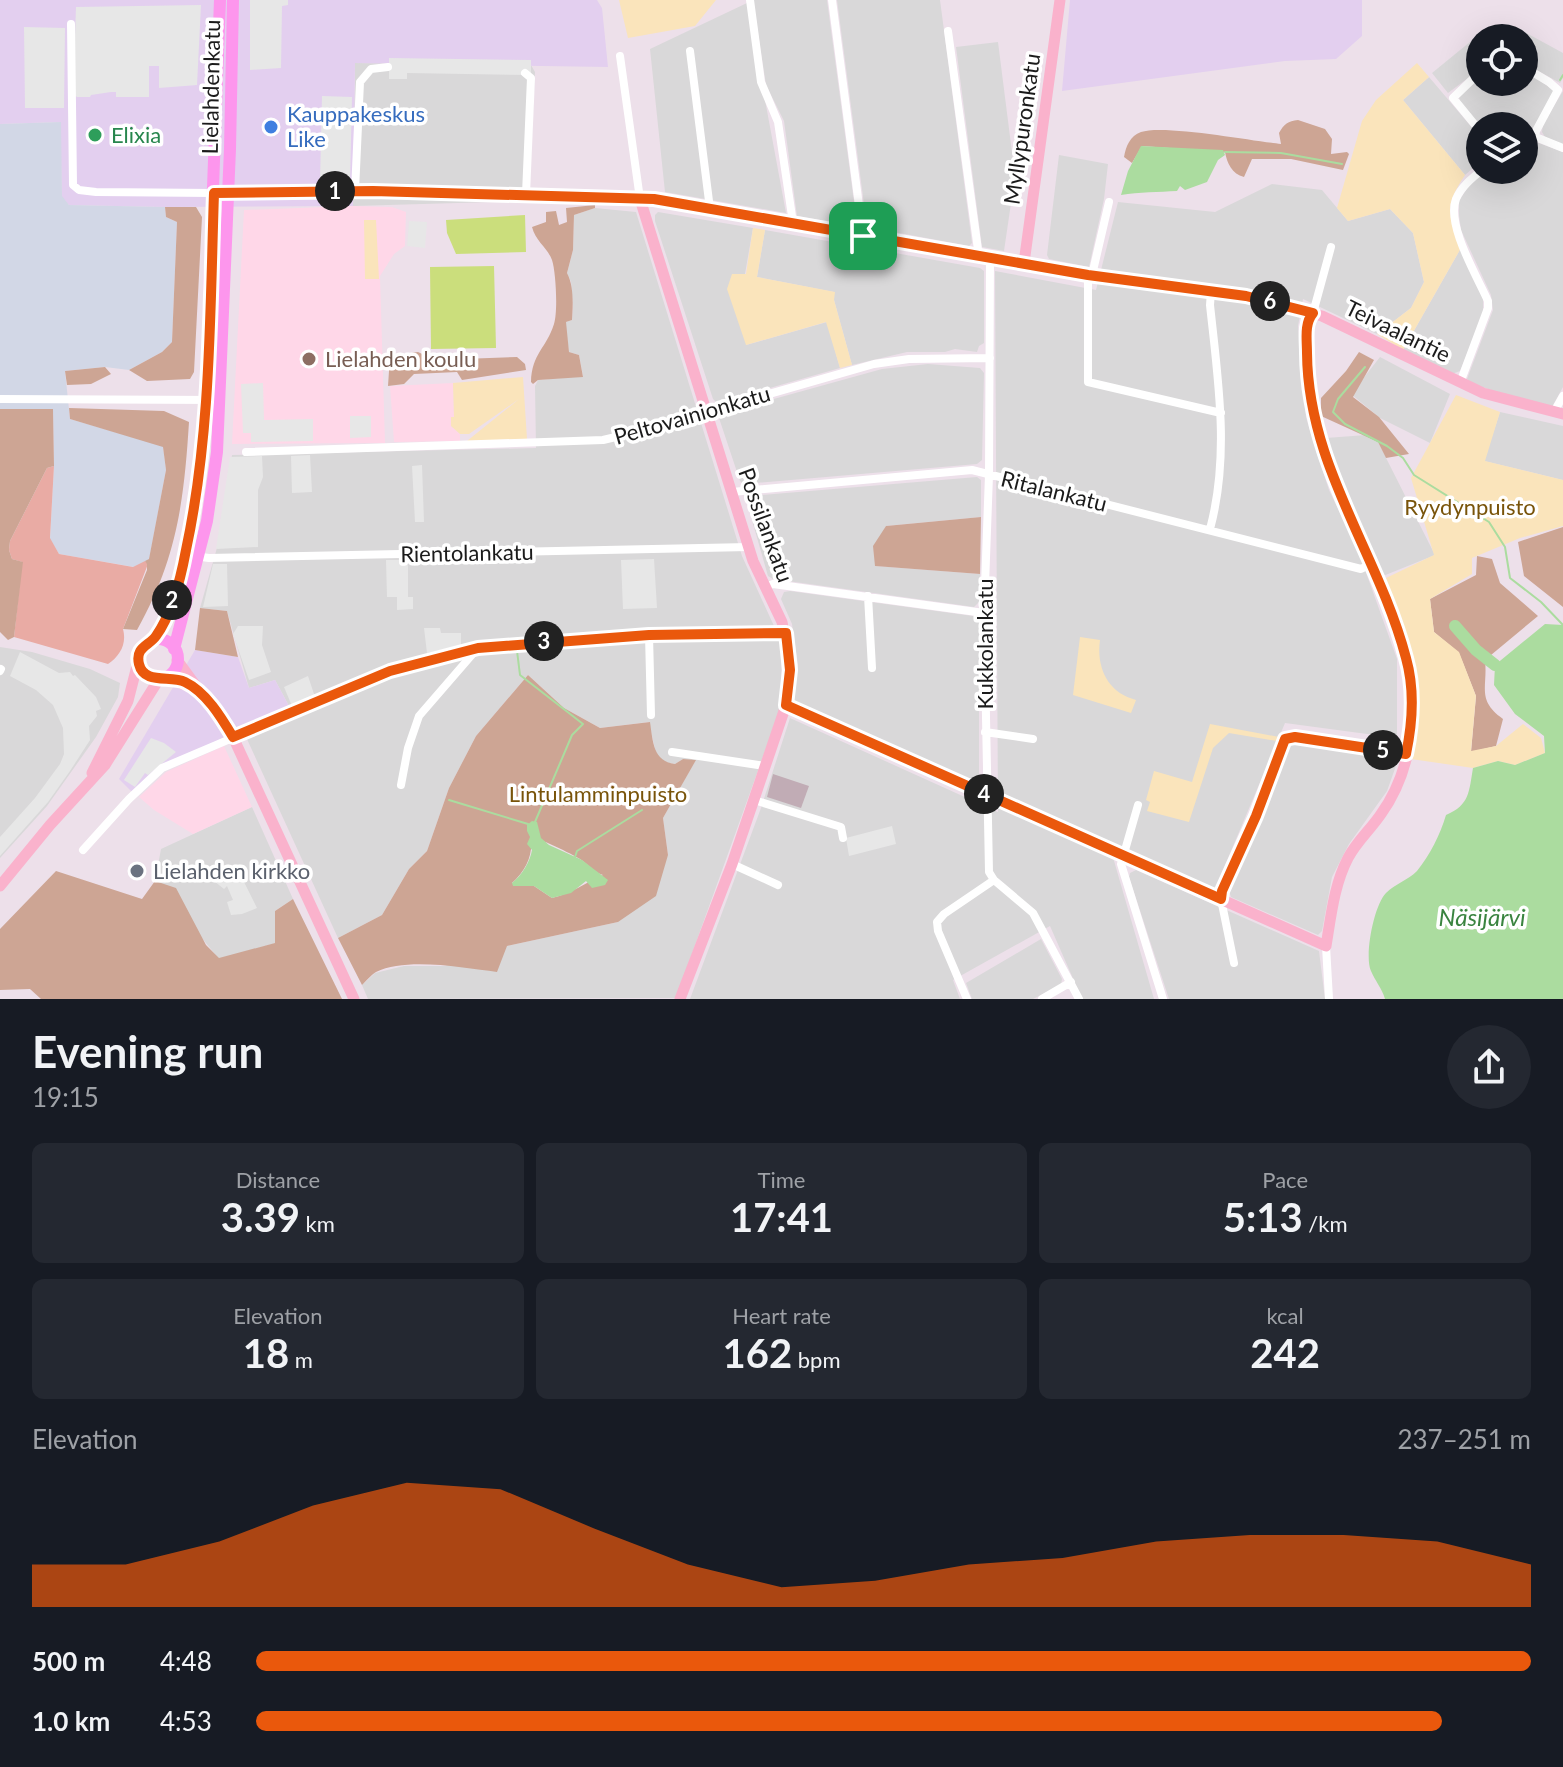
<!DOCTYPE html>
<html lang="en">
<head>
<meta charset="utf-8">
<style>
	:root { --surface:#171b24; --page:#242831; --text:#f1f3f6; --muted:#9ea1a6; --accent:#ea580c }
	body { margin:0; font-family:Lato,sans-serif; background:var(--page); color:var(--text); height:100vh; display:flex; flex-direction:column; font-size:30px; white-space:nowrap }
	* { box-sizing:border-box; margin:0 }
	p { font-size:26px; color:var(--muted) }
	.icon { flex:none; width:44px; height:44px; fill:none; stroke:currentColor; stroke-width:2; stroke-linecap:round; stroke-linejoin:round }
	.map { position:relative; height:999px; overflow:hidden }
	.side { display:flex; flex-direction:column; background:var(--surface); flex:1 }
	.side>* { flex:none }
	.controls { position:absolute; left:1466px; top:24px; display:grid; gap:16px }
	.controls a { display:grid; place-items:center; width:72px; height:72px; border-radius:50%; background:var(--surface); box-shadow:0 8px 32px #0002; font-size:40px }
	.pin { position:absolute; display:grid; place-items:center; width:68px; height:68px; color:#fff; margin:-34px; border-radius:16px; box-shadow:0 4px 12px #0006 }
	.km { position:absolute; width:40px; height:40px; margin:-20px; border-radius:50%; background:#222; color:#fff; font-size:22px; line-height:40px; text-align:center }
	.round { display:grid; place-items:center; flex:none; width:84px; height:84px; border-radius:42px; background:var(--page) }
	.headline { display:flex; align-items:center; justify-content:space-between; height:136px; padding:0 32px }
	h1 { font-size:44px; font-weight:700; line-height:60px }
	.figures { display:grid; grid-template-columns:repeat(3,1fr); gap:12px; height:136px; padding:8px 32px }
	.figures div { display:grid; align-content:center; border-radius:12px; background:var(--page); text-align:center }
	.figures b { font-size:40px; font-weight:700 }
	.figures small { font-size:22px; font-weight:400 }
	.figures p { font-size:22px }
	.chart { height:224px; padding:16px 32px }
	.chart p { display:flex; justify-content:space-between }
	.chart svg { width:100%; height:144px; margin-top:8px; fill:var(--accent); opacity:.7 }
	ul { padding:0 32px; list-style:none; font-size:26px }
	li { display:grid; grid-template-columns:128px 96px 1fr; align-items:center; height:60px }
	li i { height:20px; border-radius:10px; background:var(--accent) }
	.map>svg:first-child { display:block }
	.residential { fill:#d9d8d9 }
	.commercial { fill:#e3cfef }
	.industrial { fill:#d2d7e6 }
	.education { fill:#ffd7e8 }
	.construction { fill:#c1acb5 }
	.grass { fill:#e9aba4 }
	.forest { fill:#cda594; fill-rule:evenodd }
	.park { fill:#fae4bb }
	.pitch { fill:#cbde7c }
	.parking { fill:#e7e7e7 }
	.water { fill:#abdc9f }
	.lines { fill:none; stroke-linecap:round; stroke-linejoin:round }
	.stream { stroke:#abdc9f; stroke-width:2 }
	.river { stroke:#abdc9f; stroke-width:12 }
	.street { stroke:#fff; stroke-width:8 }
	.secondary { stroke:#fab2cc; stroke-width:11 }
	.primary { stroke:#fd96ed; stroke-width:12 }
	.route-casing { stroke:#fff; stroke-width:16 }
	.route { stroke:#ea580c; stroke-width:10 }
	.shop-dot { fill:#3f7fe0; stroke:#fff; stroke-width:3 }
	.leisure-dot { fill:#2e9e5b; stroke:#fff; stroke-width:3 }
	.education-dot { fill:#8d6e63; stroke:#fff; stroke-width:3 }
	.worship-dot { fill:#6b7280; stroke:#fff; stroke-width:3 }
	.labels { text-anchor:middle; stroke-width:7; stroke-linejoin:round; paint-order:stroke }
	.street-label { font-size:22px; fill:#1b1b1b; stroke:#fff }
	.shop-label { font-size:22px; fill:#366cbe; stroke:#fff; text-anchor:start }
	.leisure-label { font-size:22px; fill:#27864d; stroke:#fff; text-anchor:start }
	.education-label { font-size:22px; fill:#785e54; stroke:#fff; text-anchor:start }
	.park-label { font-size:22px; fill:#79540a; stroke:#fff }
	.worship-label { font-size:22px; fill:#5b616d; stroke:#fff; text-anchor:start }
	.water-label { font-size:24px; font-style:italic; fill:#3a8440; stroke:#fff }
</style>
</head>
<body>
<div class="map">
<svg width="1563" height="999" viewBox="0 0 1563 999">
	<rect width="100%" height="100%" fill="#ede0ea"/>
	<path class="residential" d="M753,0H827L857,224L855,226L797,216L784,121L766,85Z
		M837,0H940L972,243L969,246L867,227Z
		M747,3L786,213L665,192L650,49Z
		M1499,29H1519L1563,53V78L1560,83L1524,63V38H1480V69L1448,93L1432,73L1481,33Z
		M998,42L1015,176L1004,251L982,247L956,47Z
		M355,63L531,65L535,72L529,201L353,206Z
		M1524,70L1555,91L1529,135L1524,137V126H1480L1460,102L1459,97L1480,76V82H1524Z
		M1429,77L1480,137V162L1465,175L1403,100Z
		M1563,91V146L1545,137L1542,132L1543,124Z
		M1536,142L1563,152V387L1552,407L1543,408L1471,383L1467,379L1493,310L1491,295L1461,230L1459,215V201L1468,187L1486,170H1524V144Z
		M1059,155L1108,164L1104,199L1089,267L1049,259L1047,255Z
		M1272,184L1322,190L1348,221L1390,209L1413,233L1424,282L1411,308L1377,334L1303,299L1298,326L1306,417L1313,441L1329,490L1359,553L1397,659V738L1285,723L1215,889L1110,847L1154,999H1082L1050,926L953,980L960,999H690L761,808L790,718L998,812L995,271L1096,290L1118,202L1215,212Z
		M595,208L636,212L742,556L774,626L483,641L390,665L289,706L275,680L249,688L227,611L200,608L222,530L232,455L536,448L535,386L538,380L583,376L579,355L569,352L566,331V322L572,320L573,307L571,282L567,273L573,250L574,215Z
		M658,212L753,228L745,274L746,345L827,322L840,368L717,403L713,399L655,221V215Z
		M765,230L980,268L984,271V343L979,346L977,352L955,349L945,352H907L852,365L834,300V292L757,277Z
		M1461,248L1483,298V314L1460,371L1452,374L1403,350Z
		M1380,357L1450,394L1430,443L1380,418L1351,394Z
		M928,364L980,368L984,373L982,460L977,464L743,484L740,481L719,418L723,413L882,369Z
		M1500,412L1563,426V480L1484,461Z
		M1366,435L1378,442L1435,555L1383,576L1349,504L1326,438Z
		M977,477L981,480V517L886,526L876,566L980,574L979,602L974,607L773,579L768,576L747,503L750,496Z
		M790,591L973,616L979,621V781L975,785L793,701L798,665L792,624L781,599L784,592Z
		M781,640L782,704L676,998L368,999L362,985L375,973L404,966H445L507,946L618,922L668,855L663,818L695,761L683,759L675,764L664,762L656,754L649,722L600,728L564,708L528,675L476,736L449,788L427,851L409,869L382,915L338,938L246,737L385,679L479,652L655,642Z
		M0,647L32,652L90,669L120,683L118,697L96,737L47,806L0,858Z
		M1296,743L1395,758L1397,763L1387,791L1349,844L1332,877L1322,931L1318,935L1231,897L1229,891L1264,814L1289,745Z
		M252,807L293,899L275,911L276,943L219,959L155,881L161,849Z
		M1136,870L1319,951L1325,999H1169L1129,877L1130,873Z
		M1041,939L1062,979L1061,985L1033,999H972L966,983Z"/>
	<path class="commercial" d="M0,0H597L602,8L608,67L355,63L353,206L165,207L69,205L62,197L60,122L0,124Z
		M1070,0H1362V36L1336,59L1285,61L1062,91Z
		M195,650L238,657L249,688L275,680L289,706L243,725L219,740L174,761L133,793L119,779Z"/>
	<path class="industrial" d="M61,122L62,196L69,205L165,207L166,217L177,222L172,342L162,352L129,370L105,367L65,371L70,419L163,446L166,470L149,560L134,567L59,554L50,539L54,466L53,410L0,409V124Z"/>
	<path class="education" d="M352,206L392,207L406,212L405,246L394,254L380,276L385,443L232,444L244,210Z
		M453,383L454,417L451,426L460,434V441L394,442L390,386Z
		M224,746L252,807L193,834L154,810L139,797L166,772Z"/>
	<path class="construction" d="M773,774L809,786L801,808L767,797Z"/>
	<path class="grass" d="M54,466L50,538L59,554L133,567L145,561L148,564L123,629C127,644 120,656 108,664L14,637L22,562L12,559L9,550L10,541L47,468Z"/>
	<path class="forest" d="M1298,120L1325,129L1332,139L1331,154L1347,152L1349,154L1343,170L1291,159H1252L1244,177C1232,174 1227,163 1225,152L1142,146L1132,163L1124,157C1126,146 1130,136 1141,132C1163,124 1253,141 1281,144L1279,133C1284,124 1288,121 1298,120Z
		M595,205V208L574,215L573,250L567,273C574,286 573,305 572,320L566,322L569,352L579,355L583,377L538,380L533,384L531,382C532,353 546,349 554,324C558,312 556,272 552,260C547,247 536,242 532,227L546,222V212L556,211L559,225L567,222L566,208Z
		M165,207H196L202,217L194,372L190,379L147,381L129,370L162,352L172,342L177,222L166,217Z
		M418,352L435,360L517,357L525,364L526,370L462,380L457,372L414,374L404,384L388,386L390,356Z
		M1359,352L1374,360L1353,397L1379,417L1409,454L1386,458L1378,442L1321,416V398L1346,371Z
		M105,367L111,374L91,384L67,385L65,371Z
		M69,408L164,411L189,422C184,501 177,559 137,630L123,629L147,570V564L145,561L149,559L166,470L163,447L70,419Z
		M53,409L54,466L47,468L10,541L9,550L12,559L23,562L14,637L8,640L0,632V409Z
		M981,517L980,574L875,566L873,546L886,526Z
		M1563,527V607L1524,576L1518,542Z
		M1477,556L1492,559L1500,583L1538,616L1485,660C1488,687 1476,700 1503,719L1496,746L1471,752L1476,696L1459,653L1434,632L1430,599L1476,575Z
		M200,608L227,611L238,657L195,650Z
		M528,675L564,708L600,728L650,722C653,742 653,761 675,764L683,759L696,760L663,818L668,855L656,896L618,922L507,946L497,972C464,968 407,957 376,972C371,975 366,981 362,985L338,938L382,915L409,869L427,851L449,788L476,736ZM531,837C539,838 572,854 580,859C589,865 593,872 603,875C585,883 572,893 552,898L534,886L512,883C526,870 533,856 531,837Z
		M56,871L142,899L155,881L176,888L206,945L219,958L275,943V911L293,899L342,999H41L30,989L0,990V929Z"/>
	<path class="park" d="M619,0H716L695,26L628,38Z
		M1417,63L1429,77L1403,100L1465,175C1443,209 1449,212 1461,248L1403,350L1377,334L1411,308L1424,282L1413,233L1390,209L1348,221L1337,208L1362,121L1376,100Z
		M364,220H376L379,279H365Z
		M753,228L765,230L757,277L835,292L834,300L852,365L840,368L826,322L746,345L727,289L732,274H746Z
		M523,377L527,439L467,441L519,399L469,434H460L451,426V417H454L453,383Z
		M1456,395L1500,412L1485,461L1563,480V526L1520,538L1472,558V574L1430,599L1434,632L1459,652L1476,696L1471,751L1496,746L1523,724L1541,738L1545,753L1515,765L1498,761L1473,768L1411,759L1420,705L1414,659L1386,578L1434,555L1411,478Z
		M1080,637L1100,640C1096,668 1108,693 1136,700L1131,713L1073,695Z
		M1210,724L1279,737L1277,741L1229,733L1213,748L1189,822L1147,811L1150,802L1146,800L1154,771L1192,782Z"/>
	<path class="pitch" d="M525,215L526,252L456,254L447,233L446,220Z
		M494,266L496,348L431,349L430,267Z"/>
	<path class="parking" d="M250,0H288V5L282,6L281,68L250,70Z
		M201,5L197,85L159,88V66H149V97H116V92H111L91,95L90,97H77L73,94L76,7Z
		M24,27L65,28L64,108H25Z
		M389,58L531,60V75L407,73V79H389Z
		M322,96L352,97L350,183L320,182Z
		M409,221L427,222L425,248L407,246Z
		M263,383L264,420L313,419V441L251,442V433H243L241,384Z
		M350,416H371V437L350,438Z
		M310,455L312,492L292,493L291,456Z
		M262,456L263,477L258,490V547L216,549L230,457Z
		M422,465L424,522H415L412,466Z
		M654,559L657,608L623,609L621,560Z
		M386,560H405L408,566V597H413V609L397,610V597H387Z
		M213,564H227L228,606L203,607Z
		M238,626H263L262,645L271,672L249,680L233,634Z
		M424,628H440L441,633H461V645L427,653Z
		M20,652L59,673L70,672L73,676L75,675L96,697L101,709L96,711L97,716L89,726L90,740L70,771L48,802L0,856V837L35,798L60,764L64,754L63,728L53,705L36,690L10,676Z
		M308,676L315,697L292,706L284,687Z
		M151,738L164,743L176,752L148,775L145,773L135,787L124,780Z
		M892,826L896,844L849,856L846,838Z
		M236,866L257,908L242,914L231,915L227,902L233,900L227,886L224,889L214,881L223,872Z"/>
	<path class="water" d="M1141,146L1223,150L1225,155L1218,160L1207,182L1185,190L1180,186L1177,191C1159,192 1139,192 1121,195L1128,171Z
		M1545,624L1563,625V999H1385C1382,988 1375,981 1371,971C1364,956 1374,905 1386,893C1395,884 1408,880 1417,871C1430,855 1440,835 1446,815C1470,805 1469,791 1473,768L1498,761L1515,765L1545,753L1544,736L1515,714L1494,685L1495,665Z
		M532,821L537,822L541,838L549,845L582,860L608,880L605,885L592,888L586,881L571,893L552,898L534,886H513L512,883C522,875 530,862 532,850L527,844L530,837L527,831V825Z"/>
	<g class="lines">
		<path class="stream" d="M1560,80L1563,75
			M1225,152L1281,153L1342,164
			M1365,367L1338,399L1333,412L1345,424L1387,446L1403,458L1414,475L1489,522L1505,547L1510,578L1541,602L1563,625
			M517,651L520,675L583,724L572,735L535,822
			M449,800L528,824
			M575,857L577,851L642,810"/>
		<path class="river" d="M1455,626L1476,650L1495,665"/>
		<path class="street" d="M750,0L761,82L778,122L793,223
			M832,0L863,236
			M71,24L73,185L79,190L96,192L214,193
			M948,31L979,257
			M690,51L710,209
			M620,56L640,199
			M1524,67L1549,82L1558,90L1536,131L1535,138
			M1480,72L1453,98L1480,131
			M525,73L531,78L526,194
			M1524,141L1538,138L1563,148
			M355,191L360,82L371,69L388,67
			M990,258L989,475L984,613L989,872L994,880L1033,913L1079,999
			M1088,275V382L1221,413
			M1092,275L1109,202
			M1313,313L1331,247
			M1460,383L1488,308V301C1477,276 1446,225 1456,199C1461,187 1472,178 1482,170
			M0,399L220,400
			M1554,412L1563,396
			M246,452L603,440L696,418L720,408L874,364L909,359L990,358
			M732,492L972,470L1361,569L1369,565
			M1210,529C1230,455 1218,380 1210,305L1211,292
			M194,556L209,558L749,547
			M765,587L773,584L984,613
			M868,596L872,668
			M649,635L651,715
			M0,671L1,669
			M985,732L1033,739
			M672,752L765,766
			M401,785L408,748L419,716L477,649
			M754,800L841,827L843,838
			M1138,805L1121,864L1163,999
			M83,850L129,799L162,768L390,671L478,648L531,642L649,635L786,633
			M732,864L778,885
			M1326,946L1329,999
			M1234,963L1221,899L1222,891L1260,808L1283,742L1292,736L1406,754
			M967,999L938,931L937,922L944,914L994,880
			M1042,999L1071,982"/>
		<path class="secondary" d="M214,193L373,191L654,199L1088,275L1246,296L1322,316L1483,393L1563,414
			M640,199L753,561L782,622L789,658L786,705L732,864L680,999
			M1024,263L1060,0
			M177,660L233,737L354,999
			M166,677L195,689
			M786,705L1326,946C1331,916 1334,885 1348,858C1357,841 1371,829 1381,814C1412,771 1420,708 1406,657C1377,553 1308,465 1307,353C1307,339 1304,324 1313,313
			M92,773L128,701L138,662
			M0,886L50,825L105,765L159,679"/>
		<path class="primary" d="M138 659a20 20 0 1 1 40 0a20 20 0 1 1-40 0Z
			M154,640C211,537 206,383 210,268C213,179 217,90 220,0
			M174,649L207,521L217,452L230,149L233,0"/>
	</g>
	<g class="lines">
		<defs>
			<path id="route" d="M373,191L654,199L1088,275L1246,296L1313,313C1304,324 1307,339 1307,353C1308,467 1378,552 1406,658C1415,690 1413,721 1406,754L1295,737L1285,739L1256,816L1222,891L1221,899L786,705L790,670L786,633L649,635L478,648L390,671L233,737C221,717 206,692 185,682C170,675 144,685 139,664C135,647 149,646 156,636C172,614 181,577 186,550C211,434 210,312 214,193Z"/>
		</defs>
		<use href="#route" class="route-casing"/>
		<use href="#route" class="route"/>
	</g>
	<circle class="shop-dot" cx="271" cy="127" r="8"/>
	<circle class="leisure-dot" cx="95" cy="135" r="8"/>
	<circle class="education-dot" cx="309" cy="359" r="8"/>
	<circle class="worship-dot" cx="137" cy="871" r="8"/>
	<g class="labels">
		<g class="street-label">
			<text transform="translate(211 87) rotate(-89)" y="8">Lielahdenkatu</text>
			<text transform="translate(1022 129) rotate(-82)" y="8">Myllypuronkatu</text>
			<text transform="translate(1398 331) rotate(26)" y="8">Teivaalantie</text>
			<text transform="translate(692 415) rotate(-16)" y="8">Peltovainionkatu</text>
			<text transform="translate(1054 491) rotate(14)" y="8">Ritalankatu</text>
			<text transform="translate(766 525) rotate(70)" y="8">Possilankatu</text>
			<text transform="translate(467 553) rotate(-1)" y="8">Rientolankatu</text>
			<text transform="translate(985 644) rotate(-90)" y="8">Kukkolankatu</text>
		</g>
		<g class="shop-label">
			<text x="287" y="122">Kauppakeskus<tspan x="287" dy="25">Like</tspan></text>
		</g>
		<g class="leisure-label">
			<text x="111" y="143">Elixia</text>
		</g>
		<g class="education-label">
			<text x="325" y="367">Lielahden koulu</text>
		</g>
		<g class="park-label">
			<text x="1470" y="515">Ryydynpuisto</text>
			<text x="598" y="802">Lintulamminpuisto</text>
		</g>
		<g class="worship-label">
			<text x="153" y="879">Lielahden kirkko</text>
		</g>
		<g class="water-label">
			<text x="1482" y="926">Näsijärvi</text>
		</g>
	</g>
</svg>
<div class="controls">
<a><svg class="icon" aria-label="locate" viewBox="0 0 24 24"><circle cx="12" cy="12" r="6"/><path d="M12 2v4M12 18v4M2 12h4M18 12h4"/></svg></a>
<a><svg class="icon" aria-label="layers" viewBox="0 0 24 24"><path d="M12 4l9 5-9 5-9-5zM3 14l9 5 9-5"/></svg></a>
</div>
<div class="pin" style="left:863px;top:236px;background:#1e9e55"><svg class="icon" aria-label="arrive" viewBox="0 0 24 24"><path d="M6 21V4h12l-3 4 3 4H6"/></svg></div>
<b class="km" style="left:335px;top:191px">1</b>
<b class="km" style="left:172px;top:600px">2</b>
<b class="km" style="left:544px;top:641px">3</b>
<b class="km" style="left:984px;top:794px">4</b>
<b class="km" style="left:1383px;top:750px">5</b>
<b class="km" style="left:1270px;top:301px">6</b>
</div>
<section class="side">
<div class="headline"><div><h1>Evening run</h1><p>19:15</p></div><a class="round"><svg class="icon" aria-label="share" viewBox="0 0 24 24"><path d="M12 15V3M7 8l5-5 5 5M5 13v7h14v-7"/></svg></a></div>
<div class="figures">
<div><p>Distance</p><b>3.39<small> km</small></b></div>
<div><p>Time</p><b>17:41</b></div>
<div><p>Pace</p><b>5:13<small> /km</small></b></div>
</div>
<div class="figures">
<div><p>Elevation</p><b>18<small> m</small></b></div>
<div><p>Heart rate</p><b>162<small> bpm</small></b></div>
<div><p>kcal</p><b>242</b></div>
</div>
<div class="chart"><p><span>Elevation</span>237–251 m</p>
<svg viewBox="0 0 160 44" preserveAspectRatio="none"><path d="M0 44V31L10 31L20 24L30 13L40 6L50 8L60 20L70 31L80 38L90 36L100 31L110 29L120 24L130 22L140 22L150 24L160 31V44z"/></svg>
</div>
<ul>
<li><b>500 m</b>4:48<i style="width:100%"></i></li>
<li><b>1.0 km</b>4:53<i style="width:93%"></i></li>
</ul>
</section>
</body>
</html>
